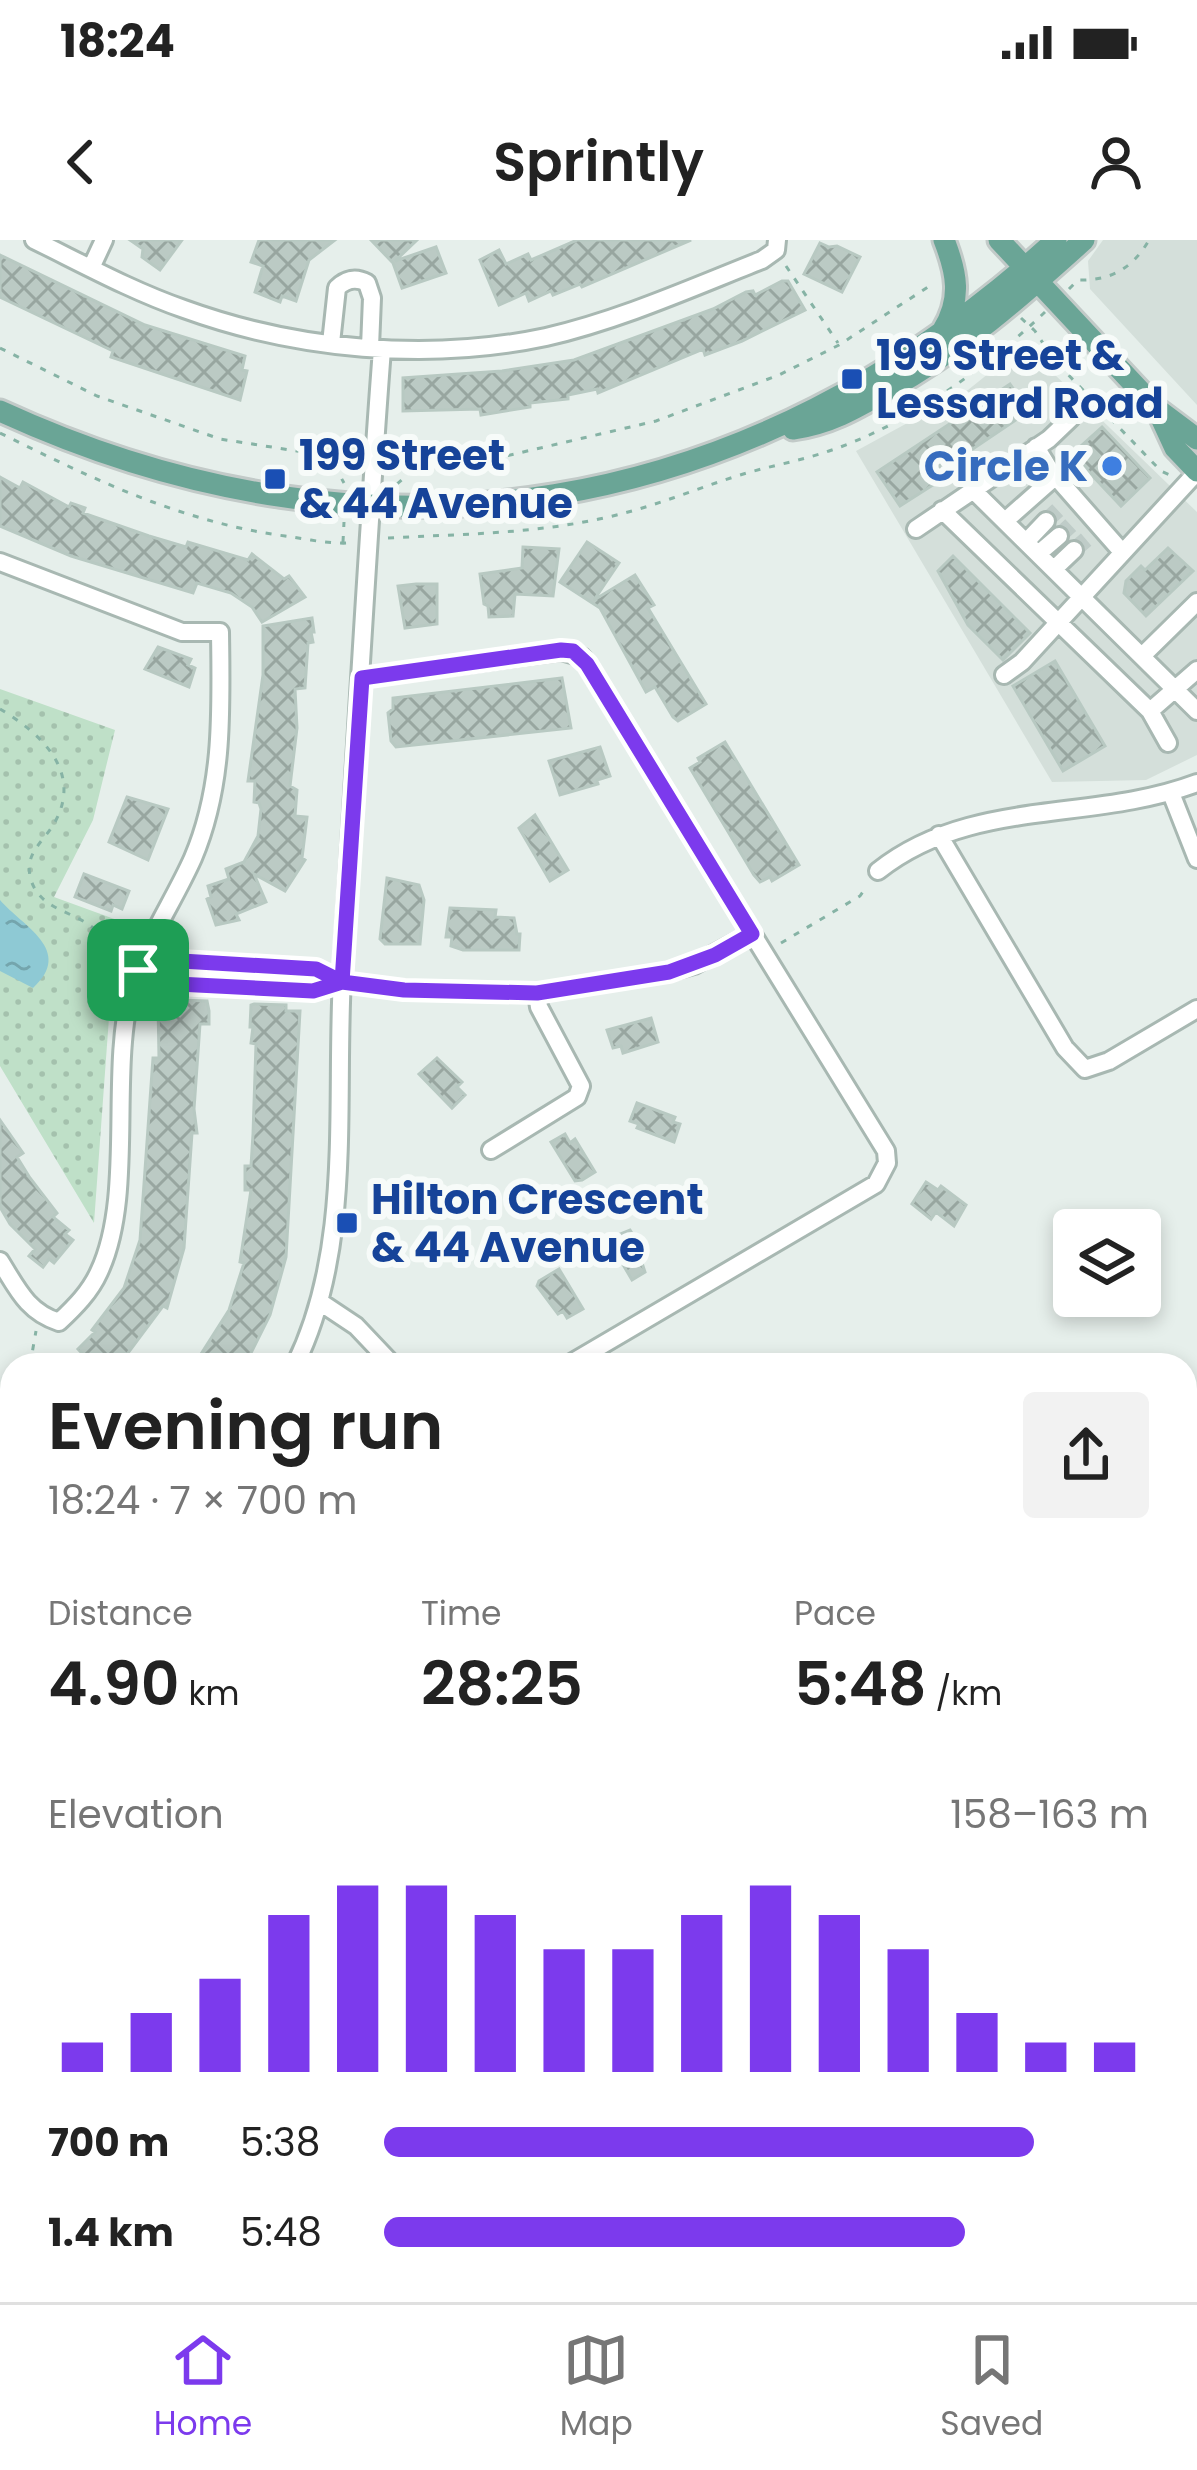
<!DOCTYPE html>
<html lang="en">
<head>
<meta charset="utf-8">
<style>
	:root { --surface:#fff; --page:#f2f2f2; --text:#222; --muted:#767676; --line:#e0e0e0; --accent:#7c3aed }
	body { margin:0; font-family:Poppins,sans-serif; background:var(--page); color:var(--text); height:100vh; display:flex; flex-direction:column; font-size:45px; white-space:nowrap }
	* { box-sizing:border-box; margin:0 }
	p { font-size:39px; color:var(--muted) }
	.icon { flex:none; width:66px; height:66px; fill:none; stroke:currentColor; stroke-width:2; stroke-linecap:round; stroke-linejoin:round }
	.map { position:relative; flex:1; overflow:hidden }
	.sheet { position:absolute; left:0px; top:1113px; width:1197px; height:951px; display:flex; flex-direction:column; background:var(--surface); border-radius:36px 36px 0 0; box-shadow:0 6px 18px #0003 }
	.sheet>* { flex:none }
	.tools { position:absolute; left:1053px; top:969px; display:grid; gap:24px }
	.tools a { display:grid; place-items:center; width:108px; height:108px; border-radius:12px; background:var(--surface); box-shadow:0 6px 18px #0003; font-size:60px }
	.pin { position:absolute; display:grid; place-items:center; width:102px; height:102px; color:#fff; margin:-51px; border-radius:24px; box-shadow:0 6px 18px #0006 }
	.round { display:grid; place-items:center; flex:none; width:126px; height:126px; border-radius:12px; background:var(--page) }
	.overview { display:flex; align-items:center; justify-content:space-between; height:204px; padding:0 48px }
	h1 { font-size:66px; font-weight:600; line-height:90px }
	.figures { display:grid; grid-template-columns:repeat(3,1fr); gap:18px; height:204px; padding:12px 48px }
	.figures div { display:grid; align-content:center }
	.figures b { font-size:60px; font-weight:600 }
	.figures small { font-size:33px; font-weight:400 }
	.figures p { font-size:33px }
	.chart { height:336px; padding:24px 48px }
	.chart p { display:flex; justify-content:space-between }
	.chart svg { width:100%; height:216px; margin-top:12px; stroke:var(--accent); stroke-width:6 }
	ul { padding:0 48px; list-style:none; font-size:39px }
	li { display:grid; grid-template-columns:192px 144px 1fr; align-items:center; height:90px }
	li i { height:30px; border-radius:15px; background:var(--accent) }
	.status { display:flex; justify-content:space-between; align-items:center; height:84px; padding:0 60px; background:var(--surface); direction:ltr }
	.status svg { height:33px; fill:currentColor }
	header { display:flex; justify-content:space-between; align-items:center; height:156px; padding:0 48px; background:var(--surface); font-size:54px; font-weight:600 }
	.menu { display:flex; justify-content:space-around; align-items:center; height:168px; border-top:3px solid var(--line); background:var(--surface); font-size:33px; color:var(--muted) }
	.menu a { display:grid; justify-items:center; gap:6px }
	.menu .current { color:var(--accent) }
	.map>svg:first-child { display:block }
	.built { fill:#d4dfda }
	.park { fill:url(#park-dots) }
	.water { fill:url(#water-ripples) }
	.building { fill:url(#building-cross-hatch); stroke:#b8c9c2; stroke-width:3 }
	.lines { fill:none; stroke-linecap:round; stroke-linejoin:round }
	.minor-tunnel { stroke:#bfccc8; stroke-width:16; stroke-dasharray:16 8; stroke-linecap:butt }
	.minor-casing { stroke:#a8b8b2; stroke-width:22 }
	.major-casing { stroke:#c2cac8; stroke-width:27 }
	.path { stroke:#86b3a5; stroke-width:3; stroke-dasharray:6 9; stroke-linecap:butt }
	.minor { stroke:#fff; stroke-width:16 }
	.major { stroke:#6aa596; stroke-width:21 }
	.route-casing { stroke:#fff; stroke-width:24 }
	.route { stroke:#7c3aed; stroke-width:15 }
	.transit-dot { fill:#1a4fb4; stroke:#f7fbf9; stroke-width:4.5 }
	.shop-dot { fill:#3f7fe0; stroke:#f7fbf9; stroke-width:4.5 }
	.labels { text-anchor:middle; stroke-width:12; stroke-linejoin:round; paint-order:stroke }
	.transit-label { font-size:42px; font-weight:bold; fill:#164399; stroke:#f7fbf9; text-anchor:start }
	.shop-label { font-size:42px; font-weight:bold; fill:#366cbe; stroke:#f7fbf9; text-anchor:end }
</style>
</head>
<body>
<div class="status"><b>18:24</b><svg viewBox="0 0 49 12"><path d="M0 12V9h3v3zM5 12V6h3v6zM10 12V3h3v9zM15 12V0h3v12zM26 1h20v11H26zM47 4h2v5h-2z"/></svg></div>
<header><svg class="icon" aria-label="back" viewBox="0 0 24 24"><path d="M15 5l-7 7 7 7"/></svg>Sprintly<svg class="icon" aria-label="person" viewBox="0 0 24 24"><circle cx="12" cy="8" r="4"/><path d="M4 21q1-7 8-7t8 7"/></svg></header>
<div class="map">
<svg width="1197" height="2062" viewBox="0 0 1197 2062">
	<defs>
		<pattern id="park-dots" width="8" height="8" patternUnits="userSpaceOnUse" patternTransform="scale(3)"><rect width="8" height="8" fill="#bfe0c8"/><path d="M2 2h.1M6 6h.1" fill="none" stroke="#a4c1ad" stroke-width="1.8" stroke-linecap="round"/></pattern>
		<pattern id="water-ripples" width="26" height="14" patternUnits="userSpaceOnUse" patternTransform="scale(3)"><rect width="26" height="14" fill="#8ec9d4"/><path d="M2 4q2-2 4 0t4 0M15 11q2-2 4 0t4 0" fill="none" stroke="#74a5ad"/></pattern>
		<pattern id="building-cross-hatch" width="8" height="8" patternUnits="userSpaceOnUse" patternTransform="scale(3)"><rect width="8" height="8" fill="#bbcac4"/><path d="M0 0l8 8M0 8l8-8" fill="none" stroke="#98a6a0"/></pattern>
	</defs>
	<rect width="100%" height="100%" fill="#e6efeb"/>
	<path class="built" d="M1103,0H1197V165L1090,49L1088,21Z
		M1024,105L1197,272V515L1146,540L1052,542L856,211L968,150Z"/>
	<path class="park" d="M0,449L115,490L93,580L54,657L139,688L110,764L94,983L0,826Z"/>
	<path class="water" d="M0,660C22,686 75,710 33,748L0,731Z"/>
	<path class="building" d="M130,0H182L160,30L142,17L143,9Z
		M259,0H335L309,20L296,61L282,56L280,62L255,52L263,26L251,22Z
		M371,0H417L395,21L436,7L446,33L402,48L393,23Z
		M577,0H691L582,47L580,44L553,55L551,51L529,61L526,53L499,65L480,20L499,10L506,24L528,14L531,20Z
		M820,3L829,7L837,6L860,17L842,52L804,34Z
		M0,15L145,85L245,116L242,130L247,131L240,160L111,117L113,111L0,57Z
		M782,41H788L805,70L742,101L705,115L703,109L598,153L597,149L568,155V159L530,163V167L481,175L480,169L403,171V138L502,131L574,120L713,69L746,52L753,51L755,55Z
		M1010,144L1029,171L946,227L950,234L900,266L877,232Z
		M1102,187L1150,238L1121,266L1072,214Z
		M0,237L20,248L23,242L69,267L71,263L85,268L83,273L149,296L186,307L188,302L248,320L252,314L284,339L289,336L305,357L262,382L252,367L231,353L197,343L193,353L71,316L0,286Z
		M587,302L619,323L594,360L635,335L654,365L648,368L706,464L678,481L673,477L655,447L646,452L600,368L560,342Z
		M523,307L559,309L553,356L515,354L513,376L489,377L488,366L484,364L480,334L522,328Z
		M1168,308L1193,331L1146,376L1124,353L1126,341L1141,326L1145,330Z
		M953,316L1030,393L1003,420L968,385L938,331Z
		M416,344H437V384L405,388L398,346Z
		M312,378L314,392H311L313,402L308,403L305,448L295,449L297,488L290,546L297,550L295,576L307,577L302,618L305,620L285,651L254,634L266,662L236,674L239,680L216,685L207,659L211,657L208,646L229,639L226,629L244,622L258,596L261,569L259,563L254,562L255,541H248L263,435V386Z
		M158,407L191,419L188,425L195,428L189,447L145,429Z
		M1055,421L1105,506L1063,531L1013,446Z
		M562,438L571,488L396,507L391,501L388,473L393,469V458Z
		M725,502L799,625L772,641L770,637L760,642L754,635L690,528L700,522L698,518Z
		M600,507L610,536L597,540L598,544L560,555L549,521Z
		M127,557L168,569L148,620L109,602Z
		M535,575L568,630L550,641L519,588Z
		M84,634L129,651L122,669L113,665L111,671L75,657Z
		M387,638L419,645L424,660L420,704H385L380,699Z
		M450,668L496,670L495,677L514,678L517,694H520L519,710H463L451,706L452,697H446Z
		M178,760L207,761L209,771V784H200L194,869L197,893H192L184,1008L167,1068L163,1066L119,1125H93L78,1109L95,1092L92,1090L124,1048L140,1000L153,818H159L158,763L178,764Z
		M254,764L286,765V771H300L286,1017L270,1075L245,1125H194L229,1070L244,1023L240,1022L251,950H245V926H251L253,894L256,804L251,803L253,787H250L251,765Z
		M651,778L658,802L623,813L621,806L613,808L607,790Z
		M437,818L462,842L457,847L465,855L452,868L419,834Z
		M637,863L675,877L673,882L680,884L674,902L637,888L639,884L630,881Z
		M0,880L23,913L17,917L30,938L57,973L53,977L69,990L65,994L73,1000L54,1023L49,1019L43,1027L29,1016L35,1009L10,984L0,967Z
		M565,894L570,903L575,899L595,932L582,940L575,941L551,902Z
		M926,942L938,950L941,946L966,965L954,986L936,972L931,979L912,964Z
		M630,990L645,1014L641,1020L645,1032L632,1040L608,999Z
		M559,1029L583,1069L567,1078L563,1071L558,1074L537,1046L539,1041Z"/>
	<g class="lines">
		<path class="minor-tunnel" d="M1046,281L1061,267
			M1059,296L1073,283
			M1074,310L1088,298"/>
		<defs>
			<path id="minor" d="M34,0C83,24 132,51 184,69C297,110 428,122 546,97C620,80 691,48 762,20L776,10L777,0
				M91,28L104,0
				M331,103L337,48C346,39 356,37 367,43L372,58L370,107
				M1036,207L1050,230L1122,312
				M972,249L1197,471
				M942,270L1150,471L1168,503
				M1005,281L1056,236
				M916,289L1049,199L1071,178
				M1026,302L1046,281
				M1038,314L1059,296
				M0,322L182,392H220C221,470 224,545 193,618C173,663 144,703 131,751C109,836 135,956 99,1032C90,1052 75,1067 59,1082C27,1072 17,1048 0,1021
				M1054,329L1074,310
				M1142,416L1197,362
				M1004,435L1022,422L1197,232
				M362,438L561,411L582,417L886,911L887,923L876,944L568,1125
				M1150,471L1197,430
				M1171,553L1197,619
				M939,595L1065,808L1085,829L1109,821L1197,769
				M878,631C971,557 1091,583 1197,543
				M138,730L165,720L316,729L342,742L403,750L537,753L669,732L694,725L751,694
				M138,730L158,743L313,751L342,742
				M491,910L577,857L581,846L539,767L537,753
				M320,1062L356,1086L393,1125
				M295,1125C353,1008 335,866 342,738C355,528 366,318 382,109
				M0,1351L12,1346
				M1185,1401L1197,1394
				M0,1460L12,1480
				M0,1575L12,1572
				M0,1816L12,1813
				M1185,2042L1196,2062
				M140,2052L151,2057L168,2052
				M202,2052L205,2062
				M524,2052L530,2062"/>
			<path id="major" d="M999,0L1157,169L1197,199
				M943,90C962,59 957,33 944,0
				M1157,169L1175,208L1197,231
				M0,171C376,344 752,278 1056,0
				M793,189C829,184 855,169 886,151C961,110 1021,57 1084,0"/>
		</defs>
		<use href="#minor" class="minor-casing"/>
		<use href="#major" class="major-casing"/>
		<path class="path" d="M786,26L838,103
			M1069,49L1078,40C1111,41 1133,28 1149,0
			M1021,78L1035,91L1054,120L1161,231L1170,235
			M0,108L97,156L220,199L329,216L344,243
			M0,193C93,239 181,282 285,296C306,299 328,304 349,303
			M397,244L424,220L506,216L656,181L779,135L839,105L934,43
			M388,298C460,294 529,294 599,279C649,269 692,250 740,235C769,226 800,221 829,211C907,185 985,129 1045,72
			M343,302L344,282
			M0,469C40,493 83,531 55,582C44,602 23,613 31,640C42,675 84,670 102,698C111,710 111,728 116,742
			M781,703L860,656L867,646
			M30,1125L36,1091
			M12,1208L8,1225L12,1231
			M0,1949L12,1945"/>
		<use href="#minor" class="minor"/>
		<use href="#major" class="major"/>
	</g>
	<g class="lines">
		<defs>
			<path id="route" d="M138,730L158,743L313,751L342,742L404,750L537,753L669,732L715,715L752,694L587,424L573,411L561,410L362,438L342,742L316,729L165,720L138,730"/>
		</defs>
		<use href="#route" class="route-casing"/>
		<use href="#route" class="route"/>
	</g>
	<g class="transit-dot">
		<rect x="840" y="127" width="24" height="24" rx="6"/>
		<rect x="263" y="227" width="24" height="24" rx="6"/>
		<rect x="335" y="971" width="24" height="24" rx="6"/>
	</g>
	<circle class="shop-dot" cx="1112" cy="226" r="12"/>
	<g class="labels">
		<g class="transit-label">
			<text x="876" y="130">199 Street &amp;<tspan x="876" dy="48">Lessard Road</tspan></text>
			<text x="299" y="230">199 Street<tspan x="299" dy="48">&amp; 44 Avenue</tspan></text>
			<text x="371" y="974">Hilton Crescent<tspan x="371" dy="48">&amp; 44 Avenue</tspan></text>
		</g>
		<g class="shop-label">
			<text x="1088" y="241">Circle K</text>
		</g>
	</g>
</svg>
<div class="tools">
<a><svg class="icon" aria-label="layers" viewBox="0 0 24 24"><path d="M12 4l9 5-9 5-9-5zM3 14l9 5 9-5"/></svg></a>
</div>
<div class="pin" style="left:138px;top:730px;background:#1e9e55"><svg class="icon" aria-label="arrive" viewBox="0 0 24 24"><path d="M6 21V4h12l-3 4 3 4H6"/></svg></div>
<section class="sheet">
<div class="overview"><div><h1>Evening run</h1><p>18:24 · 7 × 700 m</p></div><a class="round"><svg class="icon" aria-label="share" viewBox="0 0 24 24"><path d="M12 15V3M7 8l5-5 5 5M5 13v7h14v-7"/></svg></a></div>
<div class="figures">
<div><p>Distance</p><b>4.90<small> km</small></b></div>
<div><p>Time</p><b>28:25</b></div>
<div><p>Pace</p><b>5:48<small> /km</small></b></div>
</div>
<div class="chart"><p><span>Elevation</span>158–163 m</p>
<svg viewBox="0 0 160 44" preserveAspectRatio="none"><path d="M5 44V38M15 44V32M25 44V25M35 44V12M45 44V6M55 44V6M65 44V12M75 44V19M85 44V19M95 44V12M105 44V6M115 44V12M125 44V19M135 44V32M145 44V38M155 44V38"/></svg>
</div>
<ul>
<li><b>700 m</b>5:38<i style="width:85%"></i></li>
<li><b>1.4 km</b>5:48<i style="width:76%"></i></li>
</ul>
</section>
</div>
<nav class="menu">
<a class="current"><svg class="icon" aria-label="home" viewBox="0 0 24 24"><path d="M3 11l9-7 9 7M6 9v11h12V9"/></svg>Home</a>
<a><svg class="icon" aria-label="map" viewBox="0 0 24 24"><path d="M3 6l6-2 6 2 6-2v14l-6 2-6-2-6 2zM9 4v14M15 6v14"/></svg>Map</a>
<a><svg class="icon" aria-label="saved" viewBox="0 0 24 24"><path d="M7 4h10v16l-5-4-5 4z"/></svg>Saved</a>
</nav>
</body>
</html>
